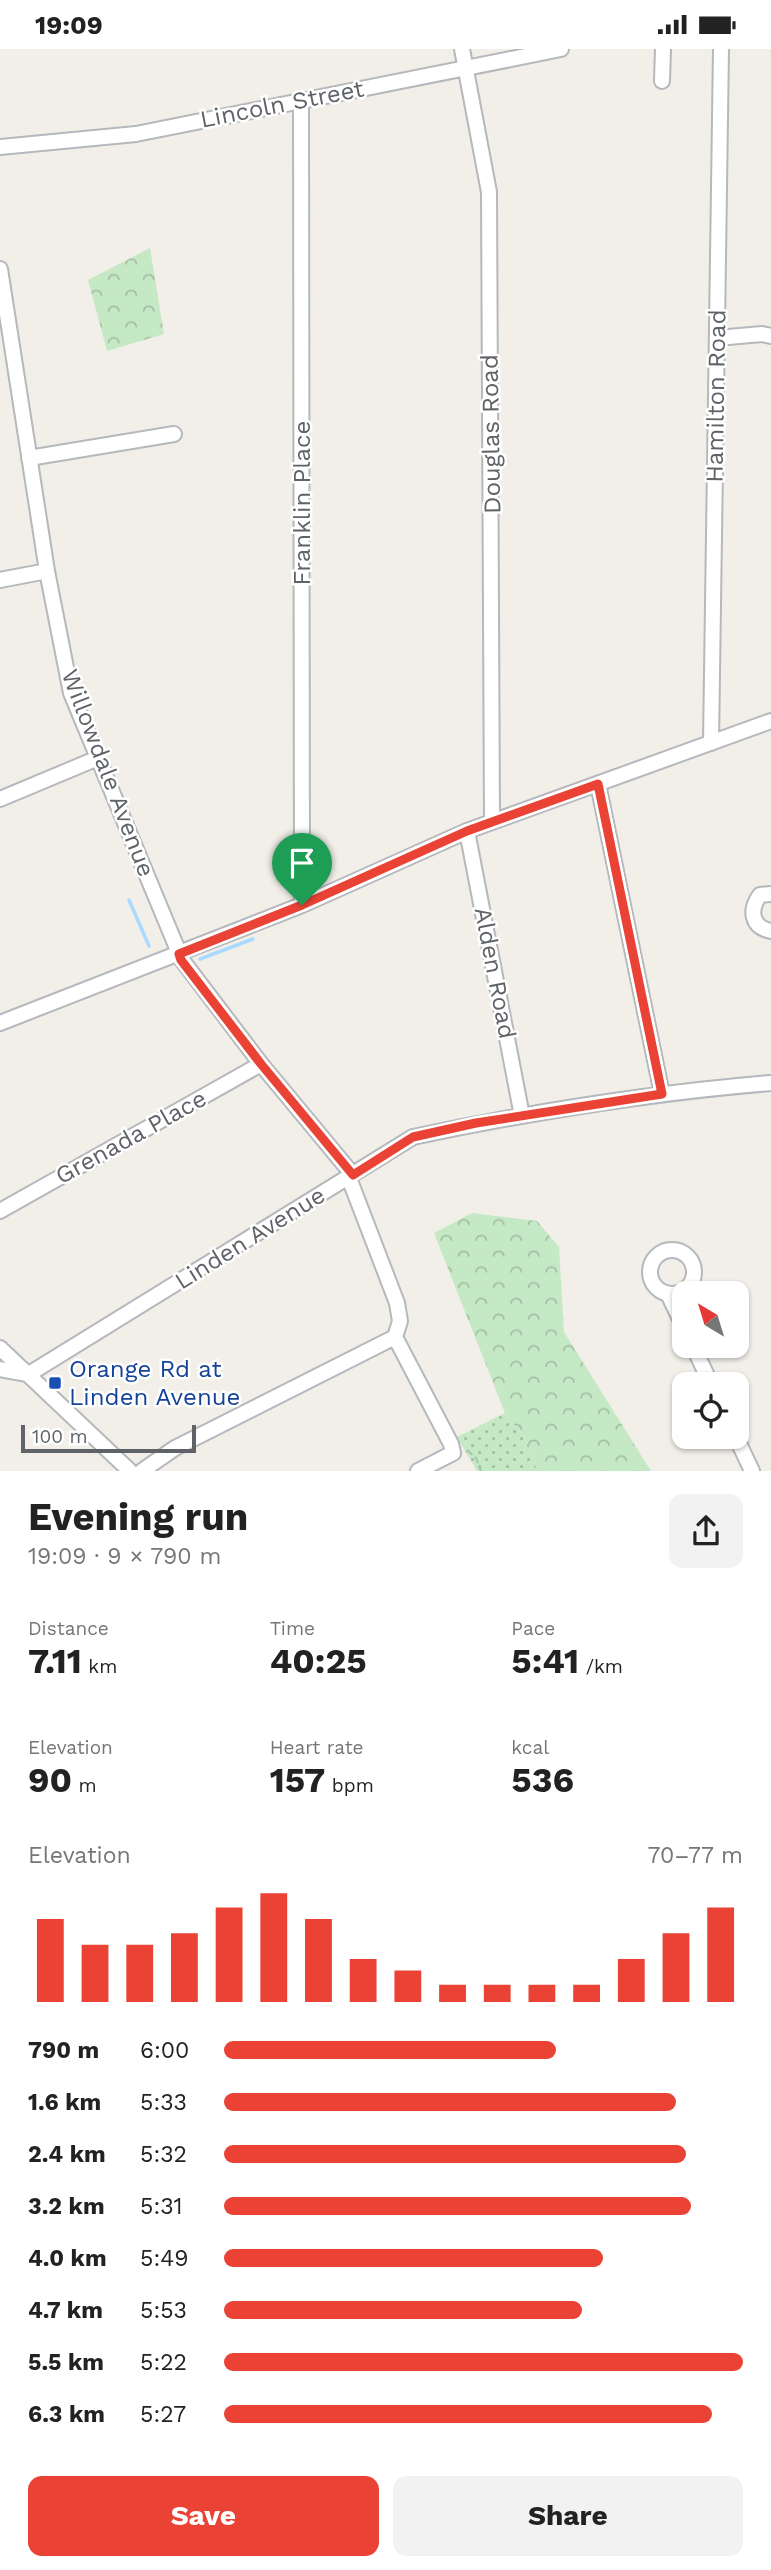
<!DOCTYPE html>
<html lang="en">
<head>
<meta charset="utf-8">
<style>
	:root { --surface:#fff; --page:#f2f2f2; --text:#222; --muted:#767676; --accent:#ea4335 }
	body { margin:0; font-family:"Work Sans",sans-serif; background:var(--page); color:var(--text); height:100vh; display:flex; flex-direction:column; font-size:26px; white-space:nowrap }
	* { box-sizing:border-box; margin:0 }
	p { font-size:23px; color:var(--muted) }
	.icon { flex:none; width:38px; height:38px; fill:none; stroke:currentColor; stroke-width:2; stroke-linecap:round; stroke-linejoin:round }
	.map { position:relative; height:1422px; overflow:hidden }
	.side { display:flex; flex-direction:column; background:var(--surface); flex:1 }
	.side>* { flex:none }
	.needle { width:46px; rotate:322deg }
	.buttons { position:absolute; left:672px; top:1232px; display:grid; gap:14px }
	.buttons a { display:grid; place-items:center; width:77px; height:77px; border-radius:14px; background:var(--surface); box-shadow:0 2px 5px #0004; font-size:35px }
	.scale { position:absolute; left:21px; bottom:18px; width:175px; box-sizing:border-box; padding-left:7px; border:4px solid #5f6368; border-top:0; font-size:19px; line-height:24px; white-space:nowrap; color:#5f6368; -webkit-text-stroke:5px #fff; paint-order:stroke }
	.pin { position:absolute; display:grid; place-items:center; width:60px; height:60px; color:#fff; margin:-72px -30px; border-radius:50% 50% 50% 0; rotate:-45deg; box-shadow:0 0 7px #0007 }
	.pin .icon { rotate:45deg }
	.round { display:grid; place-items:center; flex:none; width:74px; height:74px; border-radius:14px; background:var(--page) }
	.summary { display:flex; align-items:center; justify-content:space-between; height:119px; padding:0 28px }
	h1 { font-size:38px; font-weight:700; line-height:52px }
	.figures { display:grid; grid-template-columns:repeat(3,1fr); gap:10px; height:119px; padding:7px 28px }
	.figures div { display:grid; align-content:center }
	.figures b { font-size:35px; font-weight:700 }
	.figures small { font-size:19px; font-weight:400 }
	.figures p { font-size:19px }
	.chart { height:196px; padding:14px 28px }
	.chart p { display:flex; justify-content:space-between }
	.chart svg { width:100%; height:126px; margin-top:7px; stroke:var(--accent); stroke-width:6 }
	.cta { display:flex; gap:14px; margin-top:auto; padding:14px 28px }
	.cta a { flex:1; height:80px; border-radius:14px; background:var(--accent); color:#fff; font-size:28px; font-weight:700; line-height:80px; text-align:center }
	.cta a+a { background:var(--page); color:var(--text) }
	ul { padding:0 28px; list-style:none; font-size:23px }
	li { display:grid; grid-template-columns:112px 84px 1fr; align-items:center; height:52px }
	li i { height:18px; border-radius:9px; background:var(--accent) }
	.status { display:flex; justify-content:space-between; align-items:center; height:49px; padding:0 35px; background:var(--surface); direction:ltr }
	.status svg { height:19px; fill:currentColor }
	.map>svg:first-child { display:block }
	.forest { fill:url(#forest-crowns) }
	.park { fill:url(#park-dots) }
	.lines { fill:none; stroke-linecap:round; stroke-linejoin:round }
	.stream { stroke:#aadaff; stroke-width:3.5 }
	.minor-casing { stroke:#b5b8bc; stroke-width:18 }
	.path { stroke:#9cc7a9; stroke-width:2; stroke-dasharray:7 3.5; stroke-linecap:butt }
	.minor { stroke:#fff; stroke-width:14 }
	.route-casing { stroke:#fff; stroke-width:14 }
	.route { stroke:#ea4335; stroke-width:9 }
	.transit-dot { fill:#1a4fb4; stroke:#fff; stroke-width:2.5 }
	.labels { text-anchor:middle; stroke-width:5; stroke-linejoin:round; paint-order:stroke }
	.street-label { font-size:24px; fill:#5f6368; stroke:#fff }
	.transit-label { font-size:24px; fill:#164399; stroke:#fff; text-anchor:start }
</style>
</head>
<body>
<div class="status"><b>19:09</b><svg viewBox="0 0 49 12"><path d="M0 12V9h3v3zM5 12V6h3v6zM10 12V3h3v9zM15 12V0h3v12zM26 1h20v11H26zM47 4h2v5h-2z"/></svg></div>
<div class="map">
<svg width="771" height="1422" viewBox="0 0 771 1422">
	<defs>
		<pattern id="forest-crowns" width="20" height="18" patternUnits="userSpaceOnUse" patternTransform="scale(1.75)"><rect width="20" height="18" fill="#c5e8c5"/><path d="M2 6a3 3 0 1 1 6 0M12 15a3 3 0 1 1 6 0" fill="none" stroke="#a3c0a4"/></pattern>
		<pattern id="park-dots" width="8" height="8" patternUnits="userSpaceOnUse" patternTransform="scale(1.75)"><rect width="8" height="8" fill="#c5e8c5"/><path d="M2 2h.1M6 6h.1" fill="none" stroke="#a3c0a4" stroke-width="1.8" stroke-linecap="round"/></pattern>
	</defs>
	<rect width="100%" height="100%" fill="#f1efe8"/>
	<path class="forest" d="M150,199L164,285L107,302L88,231Z
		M472,1164L537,1172L559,1198L564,1283L651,1422H537L528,1394L505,1364L434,1184Z"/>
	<path class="park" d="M505,1364L528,1394L537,1422H477L457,1388Z"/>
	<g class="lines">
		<path class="stream" d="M129,851L149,897
			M200,910L253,890"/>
		<defs>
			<path id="minor" d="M462,0L489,143L492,773
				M662,32L663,0
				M301,51L302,856
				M0,98L136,85L561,0
				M0,220L47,522L71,644L182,911L261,1015L353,1126
				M717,289L762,285L771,287
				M29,409L174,385
				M0,531L47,522
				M711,694L721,0
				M598,735L662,1045
				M0,750L98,709
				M467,782L522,1067
				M771,845L760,846C749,861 751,878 771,882
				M0,974L302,856L467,782L771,672
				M349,1129L397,1254L400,1272L395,1288L451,1395L453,1404L418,1422
				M0,1162L261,1015
				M650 1223a22 22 0 1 1 44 0a22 22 0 1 1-44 0Z
				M668,1245L684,1278
				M693,1297L711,1335
				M0,1299L130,1422
				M0,1320L26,1325
				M29,1325L413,1088C531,1063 651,1044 771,1034
				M736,1388L752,1422
				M142,1422L175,1399L395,1288"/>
		</defs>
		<use href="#minor" class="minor-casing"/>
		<path class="path" d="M467,1401L476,1409L481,1422"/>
		<use href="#minor" class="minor"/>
	</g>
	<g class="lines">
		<defs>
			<path id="route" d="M598,735L662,1045L476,1074L413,1088L353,1126L261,1015L181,911L179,905L302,856L467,782Z"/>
		</defs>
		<use href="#route" class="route-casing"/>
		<use href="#route" class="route"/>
	</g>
	<rect class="transit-dot" x="48" y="1327" width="14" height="14" rx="3.5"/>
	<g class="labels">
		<g class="street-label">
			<text transform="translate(282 55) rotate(-11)" y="8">Lincoln Street</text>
			<text transform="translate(716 347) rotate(-89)" y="8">Hamilton Road</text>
			<text transform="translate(491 385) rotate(-91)" y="8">Douglas Road</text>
			<text transform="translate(302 454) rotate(-90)" y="8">Franklin Place</text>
			<text transform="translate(108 724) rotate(69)" y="8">Willowdale Avenue</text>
			<text transform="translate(495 924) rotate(79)" y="8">Alden Road</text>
			<text transform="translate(131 1088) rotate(-29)" y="8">Grenada Place</text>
			<text transform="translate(250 1189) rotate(-32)" y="8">Linden Avenue</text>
		</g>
		<g class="transit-label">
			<text x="69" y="1328">Orange Rd at<tspan x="69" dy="28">Linden Avenue</tspan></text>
		</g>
	</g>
</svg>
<div class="buttons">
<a><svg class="needle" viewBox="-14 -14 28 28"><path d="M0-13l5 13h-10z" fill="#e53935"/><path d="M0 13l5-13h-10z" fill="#767676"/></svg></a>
<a><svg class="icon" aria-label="locate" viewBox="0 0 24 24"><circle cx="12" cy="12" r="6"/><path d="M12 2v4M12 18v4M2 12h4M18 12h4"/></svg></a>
</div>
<div class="scale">100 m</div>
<div class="pin" style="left:302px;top:856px;background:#1e9e55"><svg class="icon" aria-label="arrive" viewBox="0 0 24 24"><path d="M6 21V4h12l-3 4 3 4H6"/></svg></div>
</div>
<section class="side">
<div class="summary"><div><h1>Evening run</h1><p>19:09 · 9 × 790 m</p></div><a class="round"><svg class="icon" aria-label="share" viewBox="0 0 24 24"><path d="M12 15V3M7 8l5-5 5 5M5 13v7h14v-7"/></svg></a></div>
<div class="figures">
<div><p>Distance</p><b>7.11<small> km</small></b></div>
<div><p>Time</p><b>40:25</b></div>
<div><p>Pace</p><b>5:41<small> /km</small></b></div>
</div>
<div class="figures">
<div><p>Elevation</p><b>90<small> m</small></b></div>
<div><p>Heart rate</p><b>157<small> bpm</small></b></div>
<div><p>kcal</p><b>536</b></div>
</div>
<div class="chart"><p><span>Elevation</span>70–77 m</p>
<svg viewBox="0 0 160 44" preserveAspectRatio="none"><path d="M5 44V15M15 44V24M25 44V24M35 44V20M45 44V11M55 44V6M65 44V15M75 44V29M85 44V33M95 44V38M105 44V38M115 44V38M125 44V38M135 44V29M145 44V20M155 44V11"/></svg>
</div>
<ul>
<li><b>790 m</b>6:00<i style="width:64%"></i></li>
<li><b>1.6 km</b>5:33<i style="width:87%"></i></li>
<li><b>2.4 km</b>5:32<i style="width:89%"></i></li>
<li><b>3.2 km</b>5:31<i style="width:90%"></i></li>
<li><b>4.0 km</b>5:49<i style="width:73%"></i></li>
<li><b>4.7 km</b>5:53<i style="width:69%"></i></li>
<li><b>5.5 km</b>5:22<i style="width:100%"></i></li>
<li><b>6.3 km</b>5:27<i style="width:94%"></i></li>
</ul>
<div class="cta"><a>Save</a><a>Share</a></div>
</section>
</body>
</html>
